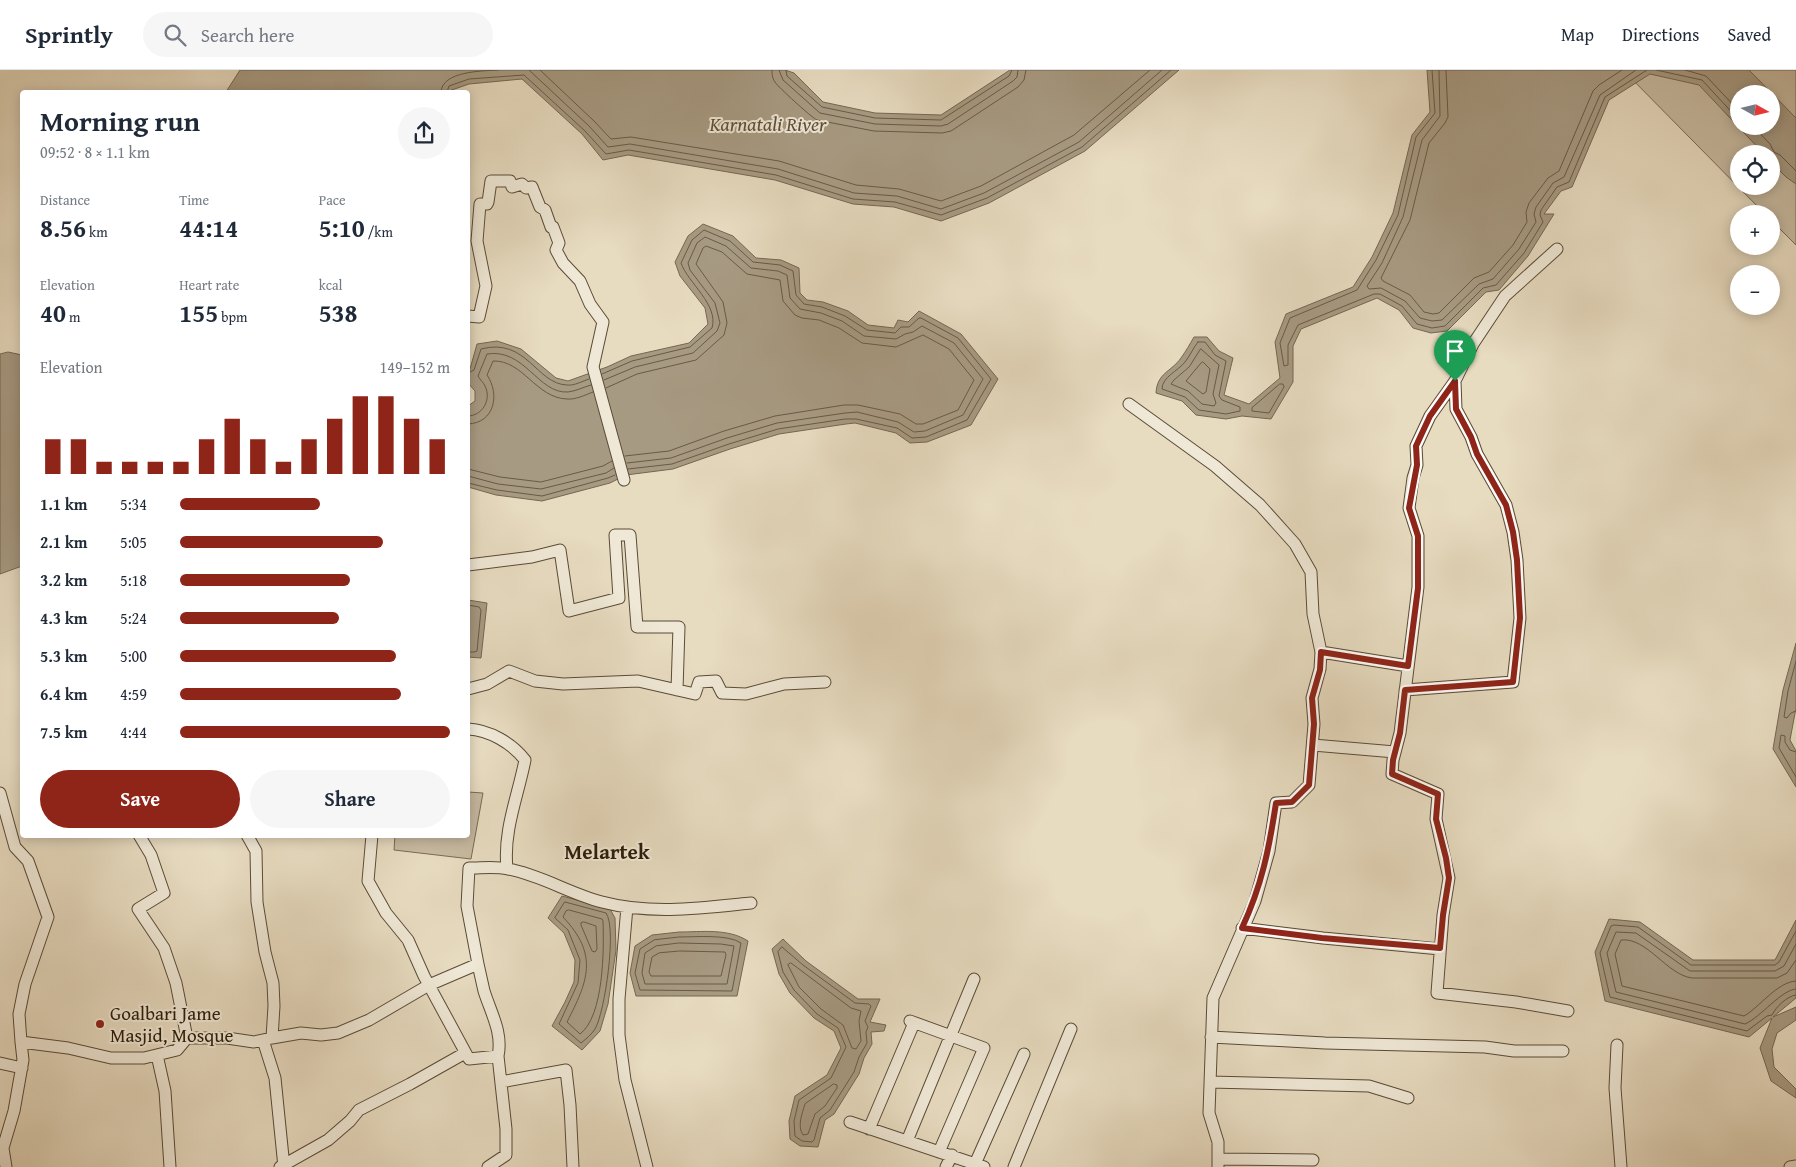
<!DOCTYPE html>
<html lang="en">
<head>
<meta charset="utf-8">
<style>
	:root { --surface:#fff; --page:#f6f6f7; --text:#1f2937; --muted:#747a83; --line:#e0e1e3; --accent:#8f2418 }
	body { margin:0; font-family:"Gentium Book Plus",serif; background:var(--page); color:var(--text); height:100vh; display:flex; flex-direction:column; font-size:19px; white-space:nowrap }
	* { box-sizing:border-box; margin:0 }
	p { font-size:16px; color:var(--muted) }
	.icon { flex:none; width:28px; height:28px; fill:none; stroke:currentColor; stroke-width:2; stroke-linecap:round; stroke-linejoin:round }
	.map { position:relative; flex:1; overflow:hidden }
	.panel { position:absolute; left:20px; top:20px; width:450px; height:748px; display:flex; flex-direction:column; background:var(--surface); border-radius:5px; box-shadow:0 2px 12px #0003 }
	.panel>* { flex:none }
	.needle { width:32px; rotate:98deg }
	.tools { position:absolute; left:1730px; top:15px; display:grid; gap:10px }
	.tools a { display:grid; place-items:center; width:50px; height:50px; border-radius:50%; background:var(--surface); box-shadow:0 2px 12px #0003; font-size:25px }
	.pin { position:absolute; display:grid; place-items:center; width:42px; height:42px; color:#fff; margin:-51px -21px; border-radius:50% 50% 50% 0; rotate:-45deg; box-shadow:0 0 5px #0007 }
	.pin .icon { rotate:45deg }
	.round { display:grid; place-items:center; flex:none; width:52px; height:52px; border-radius:26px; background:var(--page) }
	.overview { display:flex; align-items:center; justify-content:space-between; height:85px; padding:0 20px }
	h1 { font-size:28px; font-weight:700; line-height:38px }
	.metrics { display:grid; grid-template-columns:repeat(3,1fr); gap:8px; height:85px; padding:5px 20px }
	.metrics div { display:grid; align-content:center }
	.metrics b { font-size:25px; font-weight:700 }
	.metrics small { font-size:14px; font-weight:400 }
	.metrics p { font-size:14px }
	.chart { height:140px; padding:10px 20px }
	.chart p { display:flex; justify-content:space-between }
	.chart svg { width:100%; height:90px; margin-top:5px; stroke:var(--accent); stroke-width:6 }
	.primary-button { display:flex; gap:10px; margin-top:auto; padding:10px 20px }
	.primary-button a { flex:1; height:58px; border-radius:30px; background:var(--accent); color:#fff; font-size:20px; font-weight:700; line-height:58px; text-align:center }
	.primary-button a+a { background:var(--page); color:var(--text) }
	ul { padding:0 20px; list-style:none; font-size:16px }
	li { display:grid; grid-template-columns:80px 60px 1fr; align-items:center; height:38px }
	li i { height:12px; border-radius:6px; background:var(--accent) }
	header { display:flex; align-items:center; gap:30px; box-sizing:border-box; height:70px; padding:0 25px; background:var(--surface); border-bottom:1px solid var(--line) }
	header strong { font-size:24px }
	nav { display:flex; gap:28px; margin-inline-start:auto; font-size:18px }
	.search { width:350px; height:45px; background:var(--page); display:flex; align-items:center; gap:12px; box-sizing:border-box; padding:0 18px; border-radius:28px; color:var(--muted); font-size:19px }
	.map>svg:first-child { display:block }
	.green { fill:#c7baa1; stroke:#796a55; fill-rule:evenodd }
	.water { fill:#a79a82; stroke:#756752; fill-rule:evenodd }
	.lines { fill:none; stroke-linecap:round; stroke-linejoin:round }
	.shore { stroke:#695a46; stroke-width:1 }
	.minor-casing { stroke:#5a4b37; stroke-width:13 }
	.minor { stroke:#efe8d6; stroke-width:11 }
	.route-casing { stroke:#fff; stroke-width:10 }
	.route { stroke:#8f2418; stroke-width:6 }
	.poi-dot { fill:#8f2418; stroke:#efe8d6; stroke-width:2 }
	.labels { text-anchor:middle; stroke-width:4; stroke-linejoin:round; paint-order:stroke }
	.poi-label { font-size:19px; fill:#2b1b09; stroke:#efe8d6; text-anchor:start }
	.water-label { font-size:20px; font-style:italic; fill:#5d4e39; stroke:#efe8d6 }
	.quarter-label { font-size:21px; font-weight:bold; fill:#2b1b09; stroke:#efe8d6 }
</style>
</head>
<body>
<header>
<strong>Sprintly</strong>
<div class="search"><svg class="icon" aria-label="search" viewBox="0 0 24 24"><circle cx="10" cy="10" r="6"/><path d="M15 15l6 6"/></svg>Search here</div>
<nav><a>Map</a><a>Directions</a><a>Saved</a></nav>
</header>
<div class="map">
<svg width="1796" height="1097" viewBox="0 0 1796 1097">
	<rect width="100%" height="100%" fill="#e7dbc0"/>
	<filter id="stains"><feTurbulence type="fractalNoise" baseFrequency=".004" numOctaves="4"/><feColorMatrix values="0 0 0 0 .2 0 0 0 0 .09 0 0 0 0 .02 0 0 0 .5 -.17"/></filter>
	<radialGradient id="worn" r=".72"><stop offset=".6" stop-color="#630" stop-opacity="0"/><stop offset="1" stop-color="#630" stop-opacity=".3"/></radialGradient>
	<path class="green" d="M1623,0H1796V175L1771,150V144H1765ZM1739,24H1771V56H1739ZM1739,84H1771V116H1739Z
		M468,722L483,723L471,789L394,780L395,765H468Z"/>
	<path class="water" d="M240,0H785L794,3L823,32L875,43L941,45L1010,0H1179L1085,81L989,133L941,151L894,137L853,134L775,110L628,85L603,90L582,64L522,9L469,14L446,22H226Z
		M1427,0H1749L1796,48V114L1786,107L1771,92V84H1764L1699,15L1650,4L1609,30L1572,117L1561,121L1544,144H1554L1528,186L1499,220L1486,222L1447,261L1431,263L1413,258L1399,240L1377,228L1301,259L1293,276V312L1271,349L1242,346L1226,349L1196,345L1182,331L1156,323C1157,303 1171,302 1181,288C1186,281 1190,274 1194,267H1207L1219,281L1233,288L1224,325L1249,334L1280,308L1275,272L1286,244L1353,217L1372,187L1393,143L1412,65L1430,42ZM1739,24H1771V56H1739Z
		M703,154L733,166L756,188L781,190L799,198L800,223L807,230L823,232L848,241L868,255L894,258L898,250L908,252L919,241L961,264L998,309L971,355L927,372L910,373L896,363L855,353L846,354L779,364L730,379L673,399L626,405L610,413L542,431L496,425L468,417V336L475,331V321L468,313V306L477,274L497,271L521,279L556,308L568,311L607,297L631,286L689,273L708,254L705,238L680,206L675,192L688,166Z
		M8,282L22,285V496L0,504V284Z
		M468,530L487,533L481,588L468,587Z
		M1796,573V638L1790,670L1796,681V717L1773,679L1783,620Z
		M562,826L610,839L615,848L616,880L608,934L600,961L582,980L552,956L565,932L574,912L575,890L564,863L548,848Z
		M1609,849L1640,852L1693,890H1775L1796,850V928L1773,947L1796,937V950L1777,963L1772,979L1774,997L1796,1019V1028L1771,1011L1760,978L1772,948L1749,967L1605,931L1595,882Z
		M679,862C701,862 728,858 748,871L737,926H636L630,903L635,876L652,865Z
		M783,869L806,891L858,929H880L870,952L886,955L884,961L871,962L872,974L864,988L859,1004L834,1044L825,1050L818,1077L800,1076L790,1069L789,1051L795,1026L827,1005L841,978L834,961L814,948L790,923L779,904L772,879Z"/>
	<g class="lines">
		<path class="shore" d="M529,0L589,56L608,77L630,74L778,99L854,123L897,126L941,139L984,123L1079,72L1162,0
			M540,0L594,51L611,69L631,67L779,91L856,115L899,119L941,131L981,116L1074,65L1150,0
			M772,0C772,4 772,8 775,12C778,17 811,47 817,50L874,61L942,63L951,61L1018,17L1024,10L1026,0
			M779,0L783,10L820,43L875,54L941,56L948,54L1013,11L1017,7L1018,0
			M786,0L787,6L822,37L875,48L941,50L1009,6L1012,0
			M1432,0L1435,43L1416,67L1398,145L1376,190L1357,220L1290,248L1280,273L1284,296L1288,295V275L1298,255L1374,224H1380L1402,236L1417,254L1432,258L1445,256L1483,218L1496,215L1524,183L1543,152L1540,145L1541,140L1557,117L1569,112L1605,27L1647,0
			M1439,0L1440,46L1422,70L1403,147L1382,193L1367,216L1369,219L1381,218L1405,231L1420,248L1432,251L1442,250L1479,214L1493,209L1519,179L1536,152L1534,144L1536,137L1553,113L1564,107L1600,25L1636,0
			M1446,0L1448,47L1445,53L1429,73L1410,150L1381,208L1383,211L1410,225L1424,242L1433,244L1439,243L1474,208L1489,202L1513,175L1527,152L1526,142L1529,133L1548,108L1559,101L1593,21L1599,15L1622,0
			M1656,0L1702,10L1739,50
			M1685,0L1706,6L1739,41
			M441,22C442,1 482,1 498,0
			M447,22L449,16L469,9L524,5L585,61L606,84L629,80L776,105L853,129L895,132L941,145L987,128L1082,77L1171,0
			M1753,56L1770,74L1774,82L1780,85L1796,101
			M1198,272H1205L1215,285L1226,291L1219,326L1222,330L1240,337V341L1226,344L1199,340L1185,327L1162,319C1162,307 1178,301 1185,292C1190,286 1193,278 1198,272Z
			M1201,279L1219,295L1213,324L1216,333L1214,336L1202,334L1188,321L1171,314L1174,310L1189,297Z
			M1203,292L1210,299L1206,322L1203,324L1186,311L1201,293Z
			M468,303L474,300L481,279C527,267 536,314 567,315C574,316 583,311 589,309
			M602,304L632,291L690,277L712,258C719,235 688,213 681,193L692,170L704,160L730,171L753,192L780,195L793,201L796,225L804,234L822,237L845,246L867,260L895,263L901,257H909L919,248H921L958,268L991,309L967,350L926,367L912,368L897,358L856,349H845L778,359L729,374L672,394L628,399
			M604,310L635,297L693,283L717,261L720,253L715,233L690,200L688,193L697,173L705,167L726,176L751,198L778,201L787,205L790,228L800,239L821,243L842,251L864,266L896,269L905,264L913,262L922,256L954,273L983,309L963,345L925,361L914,362L898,352L857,342L845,343L777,353L727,368L671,388L627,393
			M1280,314H1283L1284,317L1269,343L1252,341V338Z
			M606,318L637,304L696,290L724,265L727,253L723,232L696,194L703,178L706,176L722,182L747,204L780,210L783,231L795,245L802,248L819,250L839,258L862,273L896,277L923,265L949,279L974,310L958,340L923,354H916L900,344L858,335H844L775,346L724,361L669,381L625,386
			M468,346C482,346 492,330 485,316C484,313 480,310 478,306L487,284C525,278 538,324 568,322C576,321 584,317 591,315
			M468,354C495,353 500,324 487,305L493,291C523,290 536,328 567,329C575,330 585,325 593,322
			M468,399L500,407L541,412L603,396L612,391
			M468,406L498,414L541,419L606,403L614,398
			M468,413L497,420L542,426L608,408L615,405
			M468,535L479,537L481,540L477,581L474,582H468
			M1796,591L1788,621L1784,647L1787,648L1791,643L1796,641
			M1796,682L1790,680L1785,672V666L1781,665L1779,678L1796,707
			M565,832L606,843C617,858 605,942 595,959C592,964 586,969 581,973L559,954L578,913L580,890L568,860L555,848Z
			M569,840L602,849L603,851C604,879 604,946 580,964L567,952C588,911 599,885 563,847L566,841Z
			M584,852L596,856L597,879L595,882L592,881L581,855V853Z
			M1796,861L1779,892L1775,895H1691L1638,857L1614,855L1611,856L1600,883L1610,927L1747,961L1767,946L1772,945C1776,937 1787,926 1796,925
			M679,867C695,867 728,864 741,873L732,921L640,920L635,903L640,879L654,870Z
			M679,873L721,874L734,876L727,914H645L642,903L645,883L656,876Z
			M1796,874L1784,896L1775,901H1690L1636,863L1616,862L1607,883L1616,922L1745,954C1761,947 1781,920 1796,919
			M782,877L803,895L855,933L869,934L871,936L865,951L868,957L866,962L867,973L859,987L854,1002L830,1040L820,1048L814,1070L812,1072L802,1071L795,1066L794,1051L799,1030L831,1008L846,977L838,958L817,944L794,920L783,902L778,882Z
			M680,881L725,882L726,885L721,906H651L649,902L652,887L659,883Z
			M1796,890L1787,903L1777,908H1692C1667,905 1647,867 1621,870L1615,884L1622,916L1744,946C1760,937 1777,912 1796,911
			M791,893L851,938L861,941L859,951L861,971L856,979L852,978L843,955L821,939L799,917L788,895Z
			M834,1014L837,1015V1018L825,1036L815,1044L808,1064L803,1065C797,1056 802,1044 805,1034Z"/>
		<defs>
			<path id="minor" d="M1557,179L1505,226L1473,274L1455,311L1430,346L1416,376L1417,395L1413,408L1409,438L1418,466V517L1400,663L1393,690L1392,704L1438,724L1436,749L1449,808L1443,845L1437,923L1516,932L1568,941
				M468,246L479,247L486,216L477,171L480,134H487L488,132L491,111H510L512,117L522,114L526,118L532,117L540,137L545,140L551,157H553L559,173L556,180L563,193L580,211L590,234L603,252L593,297L624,410
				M1129,334L1215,396L1260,435L1295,474L1311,502L1313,544L1321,582L1320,599L1312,628L1314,654L1309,715L1292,732L1276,733L1269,781L1255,831L1213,928L1209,1043L1218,1072V1097
				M468,495L532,487L560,480L569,541L619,528L615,465H630L637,557H679L677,620
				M1321,582L1408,596
				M468,619L487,614L509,601L535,611L563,614L638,611L695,624L699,612L716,611L722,623L746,624L784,614L825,612
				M1405,620L1513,612L1520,548L1517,490L1513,462L1506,435L1477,384L1471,367L1456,339L1455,311
				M468,659C489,660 512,673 525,690C518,726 503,761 507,798
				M1313,675L1395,682
				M0,723L15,777L28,791L48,847L25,914L19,944L21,972L68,978L111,988H144L177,980L187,968L176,913L164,878L138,839L164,823L151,785L139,765
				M372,765L368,811L386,843L408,870L424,906L469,989L498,986L506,1059V1085L488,1097
				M627,837L619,929V965L625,1010L647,1097
				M1242,858L1323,868L1440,879
				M478,894L467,836L469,798C482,798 496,796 508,799C541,805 570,824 602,832C651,845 702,838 751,833
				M910,951L984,978L939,1082
				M1211,967L1325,973L1485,977L1514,981H1563
				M187,968H227L254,972L272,968L274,936L273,913L265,882L257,832L256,781L247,765
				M272,968L301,963L321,965L338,963L369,950L429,915L478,894C480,903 482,912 484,921C491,943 503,963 498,986
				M263,970L275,1008L284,1097
				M1617,975L1615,1018L1621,1097
				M157,985L165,1021L170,1097
				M0,993L22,998
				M501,1012L566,1000L570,1035L573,1097
				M1210,1012L1369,1016L1408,1028
				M850,1052L984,1097
				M869,1059L914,953
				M907,1071L974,909
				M1218,1089L1313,1090
				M975,1094L1024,984
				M6,1097L3,1078L14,1041L23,990L21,972
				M280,1097L328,1070L350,1051L359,1040L410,1014L465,983
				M946,1097L952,1085
				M1014,1097L1071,959
				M1790,1097L1796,1096"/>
		</defs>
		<use href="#minor" class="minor-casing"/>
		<use href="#minor" class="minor"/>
	</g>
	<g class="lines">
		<defs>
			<path id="route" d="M1455,311L1456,339L1471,367L1477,384L1506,435L1513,462L1517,490L1520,548L1513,612L1405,620L1400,663L1393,690L1392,704L1438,724L1436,749L1446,788L1449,808L1443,845L1440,878L1322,868L1242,858C1262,815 1269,779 1276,733L1292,732L1309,715L1314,654L1312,628L1320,600L1321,582L1408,596L1418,518V466L1409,438L1417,395L1416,376L1430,346Z"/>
		</defs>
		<use href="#route" class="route-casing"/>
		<use href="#route" class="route"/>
	</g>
	<circle class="poi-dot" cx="100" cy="954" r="5"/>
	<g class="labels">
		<g class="poi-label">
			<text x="110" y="950">Goalbari Jame<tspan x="110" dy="22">Masjid, Mosque</tspan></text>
		</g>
		<g class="water-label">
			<text x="768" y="61">Karnatali River</text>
		</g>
		<g class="quarter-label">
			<text x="607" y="789">Melartek</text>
		</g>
	</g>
	<rect width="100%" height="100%" filter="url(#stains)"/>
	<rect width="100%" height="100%" fill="url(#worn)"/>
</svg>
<div class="tools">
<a><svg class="needle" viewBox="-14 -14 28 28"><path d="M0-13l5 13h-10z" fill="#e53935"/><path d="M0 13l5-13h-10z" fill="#747a83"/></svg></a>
<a><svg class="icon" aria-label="locate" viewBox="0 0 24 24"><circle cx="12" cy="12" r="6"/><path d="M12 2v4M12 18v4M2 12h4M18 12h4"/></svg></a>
<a>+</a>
<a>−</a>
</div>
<div class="pin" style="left:1455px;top:311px;background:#1e9e55"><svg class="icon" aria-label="arrive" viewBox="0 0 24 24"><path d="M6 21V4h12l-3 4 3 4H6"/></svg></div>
<section class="panel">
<div class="overview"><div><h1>Morning run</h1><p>09:52 · 8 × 1.1 km</p></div><a class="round"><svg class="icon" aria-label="share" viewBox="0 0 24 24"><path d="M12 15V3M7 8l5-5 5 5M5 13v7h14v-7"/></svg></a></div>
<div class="metrics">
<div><p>Distance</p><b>8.56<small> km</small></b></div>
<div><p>Time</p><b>44:14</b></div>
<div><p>Pace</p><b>5:10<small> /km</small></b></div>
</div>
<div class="metrics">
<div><p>Elevation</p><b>40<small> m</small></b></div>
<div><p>Heart rate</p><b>155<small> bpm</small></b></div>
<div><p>kcal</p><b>538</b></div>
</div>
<div class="chart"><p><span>Elevation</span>149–152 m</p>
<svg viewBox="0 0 160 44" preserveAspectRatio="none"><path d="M5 44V27M15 44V27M25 44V38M35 44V38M45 44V38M55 44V38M65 44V27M75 44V17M85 44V27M95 44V38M105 44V27M115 44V17M125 44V6M135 44V6M145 44V17M155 44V27"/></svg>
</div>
<ul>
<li><b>1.1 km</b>5:34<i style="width:52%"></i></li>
<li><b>2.1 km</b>5:05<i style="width:75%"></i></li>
<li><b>3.2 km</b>5:18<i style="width:63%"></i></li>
<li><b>4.3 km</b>5:24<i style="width:59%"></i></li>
<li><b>5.3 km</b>5:00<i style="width:80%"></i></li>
<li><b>6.4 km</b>4:59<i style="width:82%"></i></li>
<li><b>7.5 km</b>4:44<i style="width:100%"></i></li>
</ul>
<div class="primary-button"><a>Save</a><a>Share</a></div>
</section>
</div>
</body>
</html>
